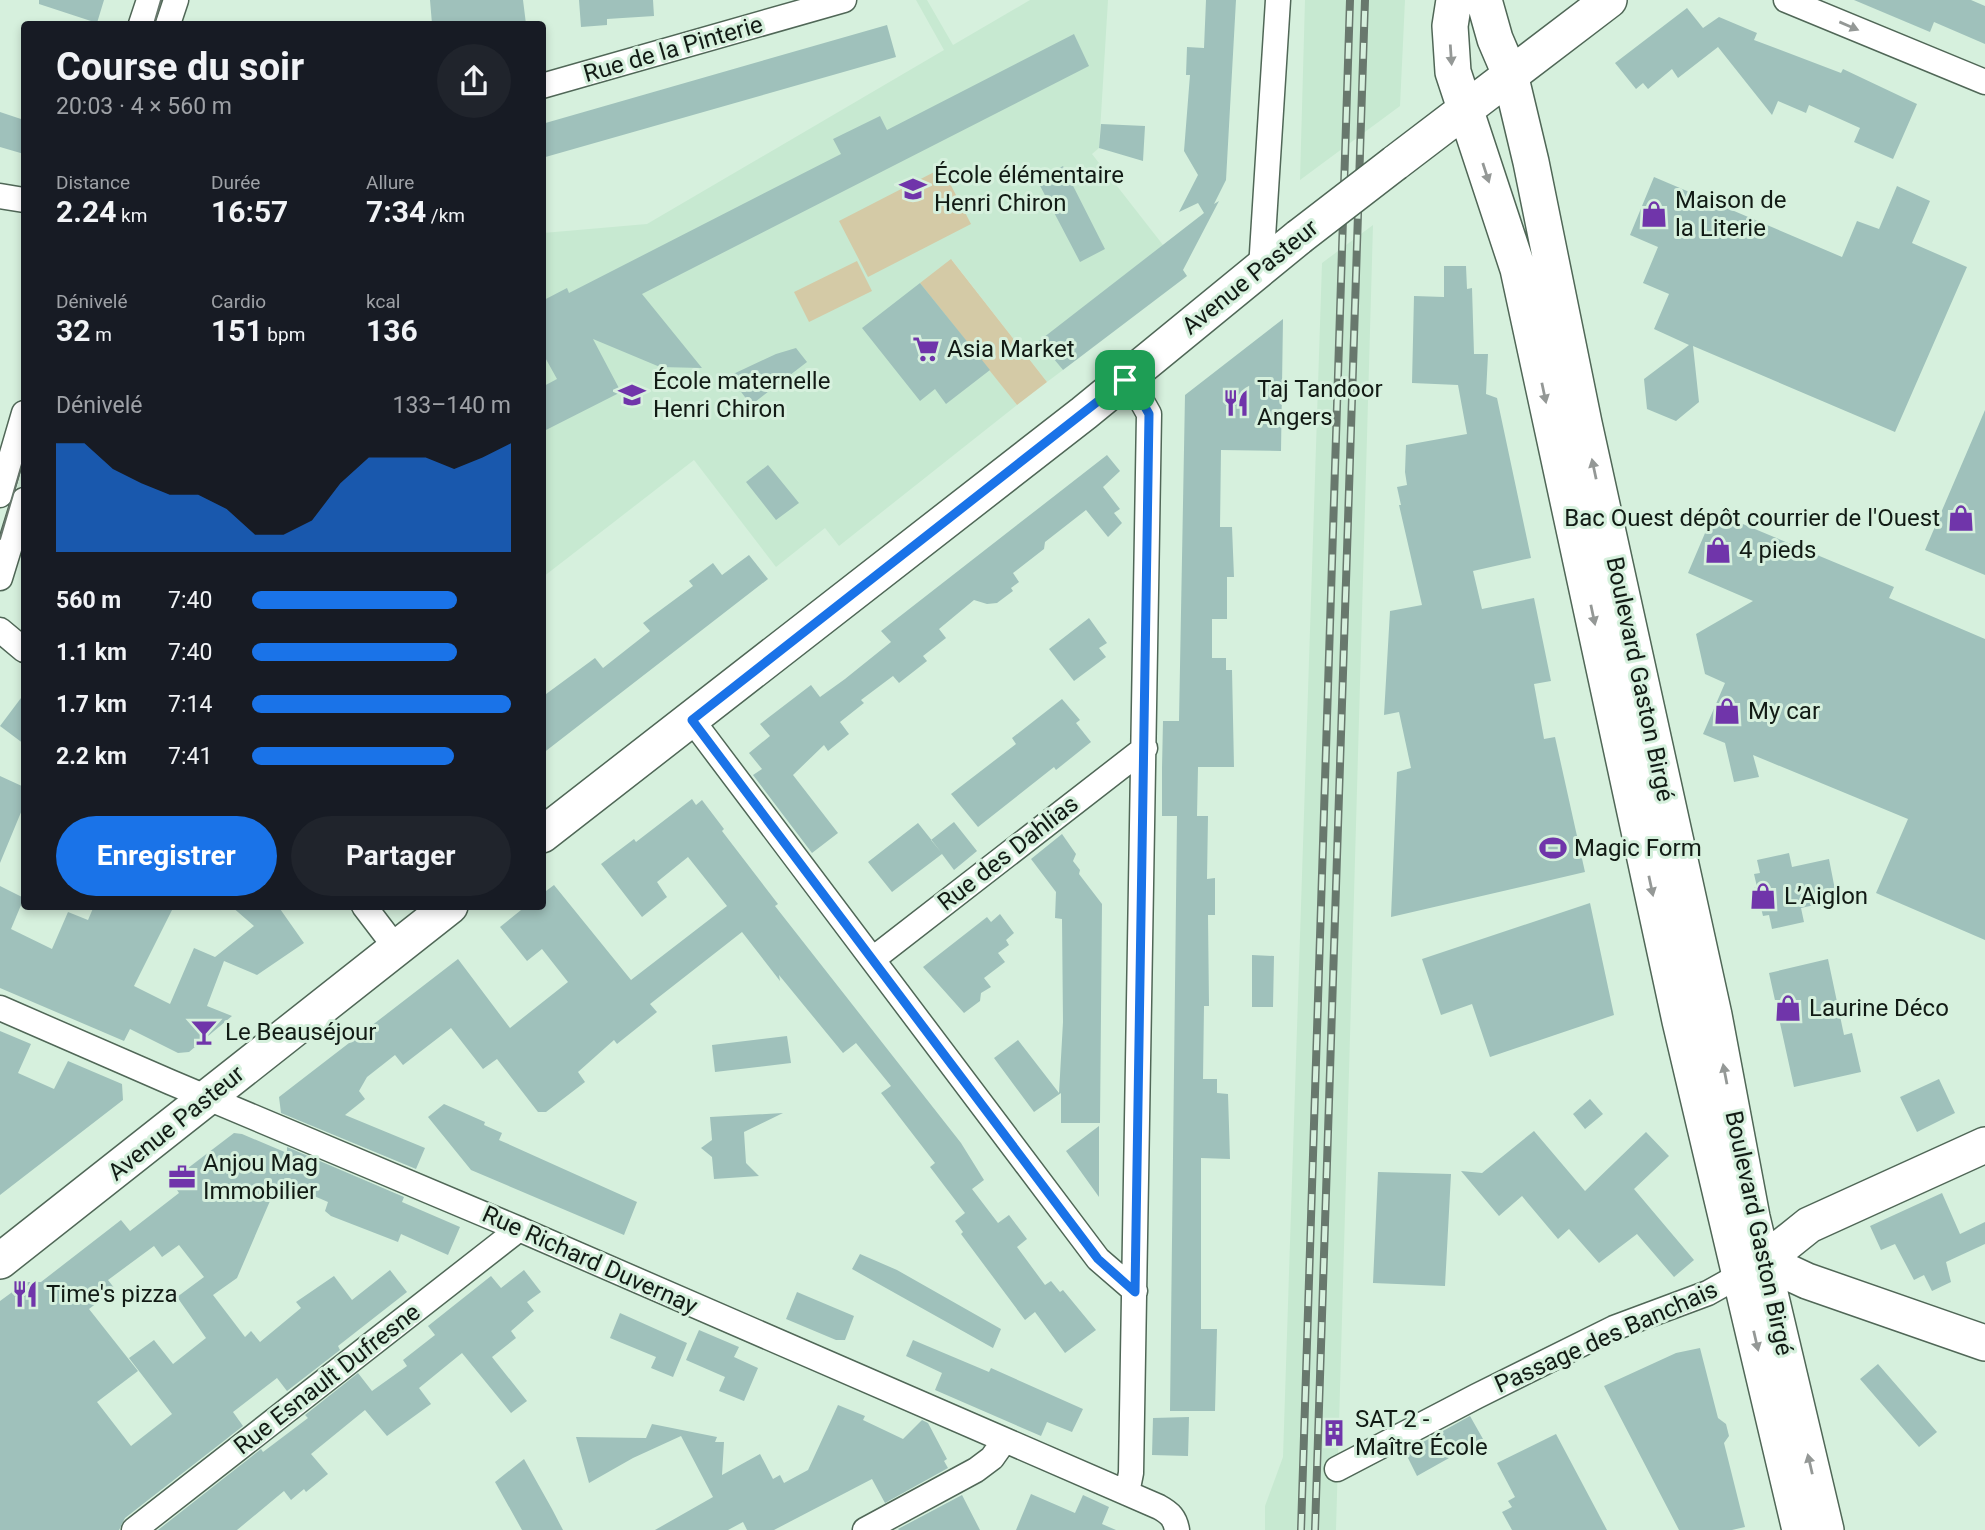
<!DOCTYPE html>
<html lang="fr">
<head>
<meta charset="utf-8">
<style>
	:root { --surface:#171b24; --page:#20242c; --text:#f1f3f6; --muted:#9ea1a6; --accent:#1a73e8 }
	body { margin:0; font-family:Roboto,sans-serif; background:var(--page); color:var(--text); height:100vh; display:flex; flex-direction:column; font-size:26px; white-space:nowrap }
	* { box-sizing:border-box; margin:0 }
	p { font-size:23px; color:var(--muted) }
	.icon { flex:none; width:38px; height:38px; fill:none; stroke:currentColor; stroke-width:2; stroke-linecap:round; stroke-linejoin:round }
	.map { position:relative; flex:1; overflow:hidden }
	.sheet { position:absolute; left:21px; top:21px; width:525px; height:889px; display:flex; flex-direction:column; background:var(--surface); border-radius:7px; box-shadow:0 4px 10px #0003 }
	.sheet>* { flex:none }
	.pin { position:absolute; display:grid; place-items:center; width:60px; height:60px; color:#fff; margin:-30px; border-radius:14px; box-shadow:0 4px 10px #0006 }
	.round { display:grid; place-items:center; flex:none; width:74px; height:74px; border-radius:37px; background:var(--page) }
	.overview { display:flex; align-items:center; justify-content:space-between; height:119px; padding:0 35px }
	h1 { font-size:38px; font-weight:700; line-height:52px }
	.stats { display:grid; grid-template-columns:repeat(3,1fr); gap:10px; height:119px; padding:7px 35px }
	.stats div { display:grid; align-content:center }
	.stats b { font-size:30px; font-weight:700 }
	.stats small { font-size:19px; font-weight:400 }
	.stats p { font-size:19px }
	.chart { height:196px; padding:14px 35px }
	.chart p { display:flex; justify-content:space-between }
	.chart svg { width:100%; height:126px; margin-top:7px; fill:var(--accent); opacity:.7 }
	.button { display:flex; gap:14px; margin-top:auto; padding:14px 35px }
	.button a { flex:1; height:80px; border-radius:42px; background:var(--accent); color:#fff; font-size:28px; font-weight:700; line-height:80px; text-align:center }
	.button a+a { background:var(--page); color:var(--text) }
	ul { padding:0 35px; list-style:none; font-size:23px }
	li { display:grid; grid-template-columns:112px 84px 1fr; align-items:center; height:52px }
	li i { height:18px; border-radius:9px; background:var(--accent) }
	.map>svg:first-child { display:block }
	.built { fill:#c7e9d1 }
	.green { fill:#d4caa6 }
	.building { fill:#9fc1bb; fill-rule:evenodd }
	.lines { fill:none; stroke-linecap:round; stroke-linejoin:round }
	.street-casing { stroke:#506757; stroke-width:27 }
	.secondary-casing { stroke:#506757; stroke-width:38 }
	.street { stroke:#fff; stroke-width:24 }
	.secondary { stroke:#fff; stroke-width:35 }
	.tram { stroke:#68786d; stroke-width:2 }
	.rail-casing { stroke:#68786d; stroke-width:8 }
	.rail { stroke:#d6f0dd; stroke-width:5; stroke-dasharray:16; stroke-linecap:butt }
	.secondary-bridge-casing { stroke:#506757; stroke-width:38; stroke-linecap:butt }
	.secondary-bridge { stroke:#fff; stroke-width:35 }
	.oneway { fill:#949896 }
	.route-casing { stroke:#fff; stroke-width:14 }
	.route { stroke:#1a73e8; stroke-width:9 }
	.labels { text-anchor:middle; stroke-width:6; stroke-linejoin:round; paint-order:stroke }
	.street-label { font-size:24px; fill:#121b15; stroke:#d6f0dd }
	.poi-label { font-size:24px; fill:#121b15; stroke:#d6f0dd; text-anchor:start }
</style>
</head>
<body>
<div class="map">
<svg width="1985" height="1530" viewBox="0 0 1985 1530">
	<rect width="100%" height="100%" fill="#d6f0dd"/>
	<path class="built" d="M916,0H927L953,45L1030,0H1108L1099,148L1092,154L1163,245L1040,341L1063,370L1047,382L952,260L921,283L1017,405L839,546L825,528L776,567L694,460L543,577V233L647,224L944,50Z
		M1305,0H1405L1400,106L1300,180Z
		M1373,225L1336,1530H1265V1506L1283,1457L1322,263Z"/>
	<path class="green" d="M942,168L971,224L868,277L839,221Z
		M951,259L1047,382L1017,405L920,283Z
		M857,261L872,291L809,322L794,292Z"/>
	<path class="building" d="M39,0H104L97,23L39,4Z
		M430,0H523L526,24H432Z
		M579,0H653L654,16L607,19V25L581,27Z
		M1206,0H1236L1226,180L1214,204L1219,201L1183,270L1187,276L1063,370L1039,341L1204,213L1198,203L1179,212L1198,175L1184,151L1190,75H1186L1187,47L1204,48Z
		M1854,0H1971L1985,6V44L1934,22L1930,32Z
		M1687,8L1703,28L1719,17L1757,33L1754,40L1841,73L1843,69L1917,104L1893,159L1854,142L1860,128L1809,105L1806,113L1778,101L1772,115L1718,47L1678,78L1672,69L1648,89L1643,83L1636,89L1615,63Z
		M887,25L896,57L542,158V124Z
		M1074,34L1089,66L642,294L702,368L660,367L593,339L621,392L542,432V387L557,379L542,352V301L567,288L569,293L841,154L833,139L880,116L887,130Z
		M0,112L24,120V154L0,147Z
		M1101,124L1145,126L1143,161L1099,148Z
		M1063,166L1105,249L1080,262L1037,180Z
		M1654,177L1842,257L1857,221L1879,229L1897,186L1930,201L1912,243L1967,267L1895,432L1693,346L1699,402L1676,421L1647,409L1644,379L1689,345L1654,329L1669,294L1643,283L1658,247L1630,235Z
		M1444,266H1466L1467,289L1472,288L1474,354H1488L1486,394L1497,398L1531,558L1473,571L1482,609L1534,598L1551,681L1534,684L1544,739L1555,737L1585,872L1391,917L1397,772L1411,768L1399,712L1384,715L1390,611L1422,605L1399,505H1401L1397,487L1407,485L1405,472L1406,445L1467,434L1458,385L1412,383L1414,296L1444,297Z
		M920,283L990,370L946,404L935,389L920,401L862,328Z
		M1283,319L1281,451L1221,450L1220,527H1232L1234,577H1227V619H1212V658H1226V670H1232L1234,767H1198L1197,816H1208L1207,879L1215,878V915H1208L1209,1006H1204L1203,1079H1217V1093L1228,1094L1230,1159L1201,1158V1329H1217L1215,1411H1170L1177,816H1162V768L1163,721H1179L1185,395Z
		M796,348L807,362L751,405L729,376L776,354Z
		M1985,410V575L1925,550Z
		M1107,455L1120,471L1103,487L1120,509L1114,513L1122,523L1108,537L1086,510L1045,542L1044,549L1013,573L1019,582L1011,588L1013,591L997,603L987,604L974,600L939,629L946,638L923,656L927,661L899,683L893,676L861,700L864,703L840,722L849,734L828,751L824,745L793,775L838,833L812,853L753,775L762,769L749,753L770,736L760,724L811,685L820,697L845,679L891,642L881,631Z
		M768,465L799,503L776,520L746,482Z
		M1714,512L1894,587L1889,598L1985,639V940L1876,893L1908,819L1753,755L1759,777L1734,782L1725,743L1703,734L1725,683L1705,674L1696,634L1753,601L1688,573Z
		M749,555L768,579L542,754V697L595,658L603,668L650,631L643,623L693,586L689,581L713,563L722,575Z
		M1089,618L1107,643L1099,648L1106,657L1074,681L1049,649Z
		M24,694V744L0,726Z
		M1062,699L1080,720L1076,723L1091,742L1056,770L1054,767L978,827L951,794L1016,744L1012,738Z
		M0,776L24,787V805L0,863Z
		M692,799L696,805L702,800L724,829L722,831L778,904L775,906L961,1143L984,1180L972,1189L998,1223L1009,1215L1027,1239L1017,1247L1045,1285L1051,1281L1060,1292L1063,1290L1096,1330L1065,1353L1035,1312L1025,1320L961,1234L963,1232L955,1221L965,1213L930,1167L935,1163L881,1093L891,1086L856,1043L843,1053L779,975L780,981L742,932L650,1004L657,1012L617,1044L614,1040L578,1072L585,1082L546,1112H538L497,1059L483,1069L451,1028L403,1065L395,1055L367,1077L359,1091L365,1099L345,1115L425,1148L416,1169L281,1113L279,1097L458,959L510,1028L568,982L542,949L527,961L500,927L526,906H542V894L554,885L631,980L727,906L688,857L657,882L667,897L642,917L601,864L634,839L636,842Z
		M954,822L977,851L954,870L942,854L892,892L868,862L918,823L941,852L931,840Z
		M1062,834L1076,854L1073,861L1080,870L1079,874L1102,904L1100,1123H1061V1093L1034,1112L994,1058L1018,1040L1059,1093L1063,1022L1062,919L1055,918L1056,892L1031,859Z
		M1789,853L1792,867L1829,859L1837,900L1801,908L1804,922L1772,929L1769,915L1763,916L1761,908L1756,909L1751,889L1757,887L1754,874L1760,873L1757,860Z
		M0,886L24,898L11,929L52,949L68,912L88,920L94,906H174L134,986L170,1004L194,948L215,957L254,926L231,906H278L304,943L257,975L224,961L207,1006L232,1016L189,1052L178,1053L130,1029L124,1041L0,988Z
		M1590,903L1614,1015L1490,1057L1472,1004L1441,1015L1422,959Z
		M1000,914L1014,933L1006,940L1009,945L998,953L1005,962L984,978L991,987L981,993L980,1001L964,1013L923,967L987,917L991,922Z
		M1252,955L1274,956L1273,1007H1252Z
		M1828,959L1844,1035L1852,1033L1861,1072L1794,1087L1769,973Z
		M0,1031L31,1044L18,1073L54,1089L68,1061L122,1084L123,1100L0,1195Z
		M787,1036L791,1063L715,1072L712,1045Z
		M1939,1079L1955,1113L1917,1132L1900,1097Z
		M1590,1099L1603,1114L1585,1129L1573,1114Z
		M444,1104L485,1122L484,1125L502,1133L499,1140L506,1143L637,1202L624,1235L471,1170L428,1117Z
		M783,1113L744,1132L746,1163L759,1176L714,1179L712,1157L701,1148L712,1140L710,1117Z
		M1099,1126V1197L1066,1151Z
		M1534,1131L1585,1191L1646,1132L1669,1156L1634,1189L1694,1260L1674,1277L1637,1234L1599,1263L1569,1229L1558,1239L1522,1196L1499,1216L1461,1171L1482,1173Z
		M234,1133L242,1134L287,1153V1147L404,1197L402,1202L460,1227L448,1255L401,1234L398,1242L331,1216L325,1211L328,1202L284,1183L278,1196L273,1194L237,1278L213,1295L245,1337L251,1331L260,1342L301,1308L296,1302L334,1276L352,1300L390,1270L407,1292L338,1346L340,1350L287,1391L277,1378L233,1412L243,1426L125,1518L119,1530H0V1301L26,1282H41L121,1220L130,1231L179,1193L171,1181ZM179,1245L204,1277L177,1297L206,1338L173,1364L154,1340L129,1358L172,1414L131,1446L97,1402L138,1371L89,1309L115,1289L108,1280L154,1246L162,1257Z
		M1378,1172L1451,1174L1445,1286L1373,1283Z
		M1942,1193L1960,1234L1985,1222V1244L1946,1262L1951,1282L1932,1291L1924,1275L1914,1280L1895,1244L1881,1250L1870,1226Z
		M860,1254L897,1270L1001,1329L993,1348L852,1269Z
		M524,1270L541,1292L527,1302L534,1311L511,1331L516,1338L492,1357L527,1401L511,1413L462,1353L419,1388L431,1404L387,1436L365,1410L311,1454L328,1474L306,1492L304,1489L291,1500L284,1491L237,1530H158L261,1449L263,1452L308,1418L305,1415L358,1373L372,1391L407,1366L403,1360L435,1335L428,1326L491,1276L501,1288Z
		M797,1292L854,1316L845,1340H836L786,1319Z
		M620,1313L687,1343L673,1377L651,1368L656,1357L610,1338Z
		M699,1330L739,1347L734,1357L758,1368L744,1401L719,1391L725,1377L686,1360Z
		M913,1340L989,1372L991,1368L1083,1409L1072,1432L1047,1422L1041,1436L935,1390L942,1373L906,1356Z
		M1700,1348L1718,1418L1726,1424L1729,1436L1724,1443L1745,1527L1732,1530H1679L1604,1386L1676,1353Z
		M1878,1364L1937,1432L1919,1447L1860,1379Z
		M838,1405L865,1416L863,1420L903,1439L922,1420L928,1423L947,1459L944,1461L948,1468L885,1503L872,1479L774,1530H747L743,1522L728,1530H655L713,1497L681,1436L633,1458L589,1483L576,1437L646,1438L652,1424L717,1437L715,1442H724L722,1475L760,1454L773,1479L780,1475L784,1483L808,1470Z
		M1470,1416L1483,1439L1417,1476L1405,1452Z
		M1189,1417L1188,1456L1152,1455L1153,1418Z
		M1556,1434L1607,1530H1512L1502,1512L1512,1507L1508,1501L1515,1497L1497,1463Z
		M524,1459L552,1509L563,1530H522L495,1482Z
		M1031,1494L1075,1513L1083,1495L1109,1507L1102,1524L1116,1530H1016Z
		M962,1495L980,1530H899L898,1529Z"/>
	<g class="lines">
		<defs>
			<path id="street" d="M1786,0L1985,82
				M141,24L149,0
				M168,24L176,0
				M542,86L844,0
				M0,196L24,200
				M1261,269L1278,0
				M1125,380L1140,398L1149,414L1131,1473L1127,1493
				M0,495L24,413
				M0,578L24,500
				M0,630L24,650
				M692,720L1098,1259L1135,1291
				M364,906L396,948
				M873,959L1145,748
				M0,1008L170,1082L519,1229L1159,1507C1170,1513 1175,1518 1177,1530
				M1337,1469L1477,1396L1614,1328L1708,1293L1751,1269
				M134,1530L519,1229
				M865,1530L976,1470L992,1458L1004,1441"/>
			<path id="secondary" d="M1454,0L1450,26L1453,72L1518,269L1680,1021L1800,1530
				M1484,0L1495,39L1510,74L1531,162L1584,423L1714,1015L1752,1217L1826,1530
				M1395,163L1609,0
				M542,835L1084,413L1299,237
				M0,1261L450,906
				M1764,1261L1809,1225L1985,1145
				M1764,1261L1807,1281L1985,1343"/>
		</defs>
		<use href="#street" class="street-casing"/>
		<use href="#secondary" class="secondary-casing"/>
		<use href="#street" class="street"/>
		<use href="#secondary" class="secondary"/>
		<path class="tram" d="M154,24L161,0
			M0,539L24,457"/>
		<defs>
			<path id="rail" d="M1301,1530L1350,0
				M1315,1530L1365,0"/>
		</defs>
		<use href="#rail" class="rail-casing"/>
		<use href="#rail" class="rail"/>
		<defs>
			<path id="secondary-bridge" d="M1299,237L1395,163"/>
		</defs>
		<use href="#secondary-bridge" class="secondary-bridge-casing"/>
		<use href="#secondary-bridge" class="secondary-bridge"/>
	</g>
	<defs><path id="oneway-solid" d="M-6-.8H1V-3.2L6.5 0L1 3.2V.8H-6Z" transform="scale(1.75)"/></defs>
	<g class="oneway">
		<use href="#oneway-solid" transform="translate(1849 26) rotate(23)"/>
		<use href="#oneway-solid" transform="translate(1451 55) rotate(86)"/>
		<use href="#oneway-solid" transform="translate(1486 173) rotate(72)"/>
		<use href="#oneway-solid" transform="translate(1544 393) rotate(78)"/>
		<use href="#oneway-solid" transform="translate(1594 469) rotate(-102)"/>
		<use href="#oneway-solid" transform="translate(1593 615) rotate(78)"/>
		<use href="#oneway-solid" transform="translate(1651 886) rotate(78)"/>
		<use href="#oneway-solid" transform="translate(1725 1074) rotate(-101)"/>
		<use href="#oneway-solid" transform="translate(1756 1341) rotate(77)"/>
		<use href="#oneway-solid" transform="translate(1810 1464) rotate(-103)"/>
	</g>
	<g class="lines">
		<defs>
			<path id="route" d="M1125,380L1140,398L1149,414L1135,1292L1098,1259L692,720Z"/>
		</defs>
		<use href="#route" class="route-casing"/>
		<use href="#route" class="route"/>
	</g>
	<defs>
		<symbol id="school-bare" viewBox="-9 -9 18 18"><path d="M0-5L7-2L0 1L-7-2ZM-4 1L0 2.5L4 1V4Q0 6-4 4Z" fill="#7035aa" stroke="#d6f0dd" stroke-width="2.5" paint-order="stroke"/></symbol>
		<symbol id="shop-bare" viewBox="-9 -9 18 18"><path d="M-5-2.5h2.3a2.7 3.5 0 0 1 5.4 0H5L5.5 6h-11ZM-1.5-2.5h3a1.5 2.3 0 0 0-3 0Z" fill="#7035aa" stroke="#d6f0dd" stroke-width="2.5" paint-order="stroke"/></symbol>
		<symbol id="supermarket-bare" viewBox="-9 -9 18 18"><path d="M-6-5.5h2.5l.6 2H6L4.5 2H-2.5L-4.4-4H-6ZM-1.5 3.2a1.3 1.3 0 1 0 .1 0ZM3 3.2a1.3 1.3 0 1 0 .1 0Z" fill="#7035aa" stroke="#d6f0dd" stroke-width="2.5" paint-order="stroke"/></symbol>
		<symbol id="restaurant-bare" viewBox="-9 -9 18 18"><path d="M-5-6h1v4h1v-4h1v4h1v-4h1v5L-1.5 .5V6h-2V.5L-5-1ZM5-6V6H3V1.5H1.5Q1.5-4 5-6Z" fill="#7035aa" stroke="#d6f0dd" stroke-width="2.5" paint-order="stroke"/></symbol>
		<symbol id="stadium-bare" viewBox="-9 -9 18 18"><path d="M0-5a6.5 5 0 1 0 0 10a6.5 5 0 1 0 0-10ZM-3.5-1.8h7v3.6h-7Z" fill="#7035aa" stroke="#d6f0dd" stroke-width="2.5" paint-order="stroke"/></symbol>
		<symbol id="bar-bare" viewBox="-9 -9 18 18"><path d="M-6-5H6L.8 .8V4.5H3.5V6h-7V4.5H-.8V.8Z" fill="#7035aa" stroke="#d6f0dd" stroke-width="2.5" paint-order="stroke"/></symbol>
		<symbol id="office-bare" viewBox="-9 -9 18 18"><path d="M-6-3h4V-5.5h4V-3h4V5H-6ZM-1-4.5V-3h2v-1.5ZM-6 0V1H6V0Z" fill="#7035aa" stroke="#d6f0dd" stroke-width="2.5" paint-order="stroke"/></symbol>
		<symbol id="building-bare" viewBox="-9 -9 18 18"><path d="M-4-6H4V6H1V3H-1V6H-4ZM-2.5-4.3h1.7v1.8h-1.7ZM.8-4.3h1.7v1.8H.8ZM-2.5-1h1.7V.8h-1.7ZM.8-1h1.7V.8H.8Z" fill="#7035aa" stroke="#d6f0dd" stroke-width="2.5" paint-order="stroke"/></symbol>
	</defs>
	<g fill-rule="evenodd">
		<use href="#school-bare" x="894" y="170" width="38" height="38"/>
		<use href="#shop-bare" x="1635" y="195" width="38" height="38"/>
		<use href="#supermarket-bare" x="907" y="330" width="38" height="38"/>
		<use href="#school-bare" x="613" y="376" width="38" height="38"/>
		<use href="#restaurant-bare" x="1217" y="384" width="38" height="38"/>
		<use href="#shop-bare" x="1942" y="499" width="38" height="38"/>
		<use href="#shop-bare" x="1699" y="531" width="38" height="38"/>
		<use href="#shop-bare" x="1708" y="692" width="38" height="38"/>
		<use href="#stadium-bare" x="1534" y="829" width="38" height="38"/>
		<use href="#shop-bare" x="1744" y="877" width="38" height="38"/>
		<use href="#shop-bare" x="1769" y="989" width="38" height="38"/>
		<use href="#bar-bare" x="185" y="1013" width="38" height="38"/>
		<use href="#office-bare" x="163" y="1158" width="38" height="38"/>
		<use href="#restaurant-bare" x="6" y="1275" width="38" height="38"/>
		<use href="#building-bare" x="1315" y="1414" width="38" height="38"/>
	</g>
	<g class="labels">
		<g class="street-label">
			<text transform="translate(673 49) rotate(-16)" y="8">Rue de la Pinterie</text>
			<text transform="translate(1250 277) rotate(-39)" y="8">Avenue Pasteur</text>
			<text transform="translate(1640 679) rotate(78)" y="8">Boulevard Gaston Birgé</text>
			<text transform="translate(1008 853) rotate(-38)" y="8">Rue des Dahlias</text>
			<text transform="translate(176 1123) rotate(-39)" y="8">Avenue Pasteur</text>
			<text transform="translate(1759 1233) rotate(78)" y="8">Boulevard Gaston Birgé</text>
			<text transform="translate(590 1260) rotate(24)" y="8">Rue Richard Duvernay</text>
			<text transform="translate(1606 1337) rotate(-24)" y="8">Passage des Banchais</text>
			<text transform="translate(327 1379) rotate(-38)" y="8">Rue Esnault Dufresne</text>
		</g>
		<g class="poi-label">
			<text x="934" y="183">École élémentaire<tspan x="934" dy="28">Henri Chiron</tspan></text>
			<text x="1675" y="208">Maison de<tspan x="1675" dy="28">la Literie</tspan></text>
			<text x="947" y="357">Asia Market</text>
			<text x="653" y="389">École maternelle<tspan x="653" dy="28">Henri Chiron</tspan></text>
			<text x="1257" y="397">Taj Tandoor<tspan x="1257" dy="28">Angers</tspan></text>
			<text x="1940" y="526" text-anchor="end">Bac Ouest dépôt courrier de l'Ouest</text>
			<text x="1739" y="558">4 pieds</text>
			<text x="1748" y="719">My car</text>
			<text x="1574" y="856">Magic Form</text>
			<text x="1784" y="904">L’Aiglon</text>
			<text x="1809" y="1016">Laurine Déco</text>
			<text x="225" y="1040">Le Beauséjour</text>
			<text x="203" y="1171">Anjou Mag<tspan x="203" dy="28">Immobilier</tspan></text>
			<text x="46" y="1302">Time's pizza</text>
			<text x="1355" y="1427">SAT 2 -<tspan x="1355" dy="28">Maître École</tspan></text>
		</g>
	</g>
</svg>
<div class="pin" style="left:1125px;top:380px;background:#1e9e55"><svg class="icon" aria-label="arrive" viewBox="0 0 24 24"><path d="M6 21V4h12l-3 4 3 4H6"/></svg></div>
<section class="sheet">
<div class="overview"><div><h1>Course du soir</h1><p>20:03 · 4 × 560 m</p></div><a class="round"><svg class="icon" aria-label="share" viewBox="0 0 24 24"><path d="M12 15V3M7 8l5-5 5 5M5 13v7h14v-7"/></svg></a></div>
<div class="stats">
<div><p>Distance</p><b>2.24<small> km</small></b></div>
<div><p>Durée</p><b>16:57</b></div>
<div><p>Allure</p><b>7:34<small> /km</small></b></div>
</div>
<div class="stats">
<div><p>Dénivelé</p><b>32<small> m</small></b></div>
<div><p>Cardio</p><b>151<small> bpm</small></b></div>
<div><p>kcal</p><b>136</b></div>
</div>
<div class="chart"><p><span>Dénivelé</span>133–140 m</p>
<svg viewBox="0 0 160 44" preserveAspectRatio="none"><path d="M0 44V6L10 6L20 15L30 20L40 24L50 24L60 29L70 38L80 38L90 33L100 20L110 11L120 11L130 11L140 15L150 11L160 6V44z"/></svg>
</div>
<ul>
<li><b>560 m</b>7:40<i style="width:79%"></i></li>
<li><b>1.1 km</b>7:40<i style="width:79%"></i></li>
<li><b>1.7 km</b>7:14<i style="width:100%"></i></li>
<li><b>2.2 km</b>7:41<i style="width:78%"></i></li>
</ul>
<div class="button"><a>Enregistrer</a><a>Partager</a></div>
</section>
</div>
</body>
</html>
